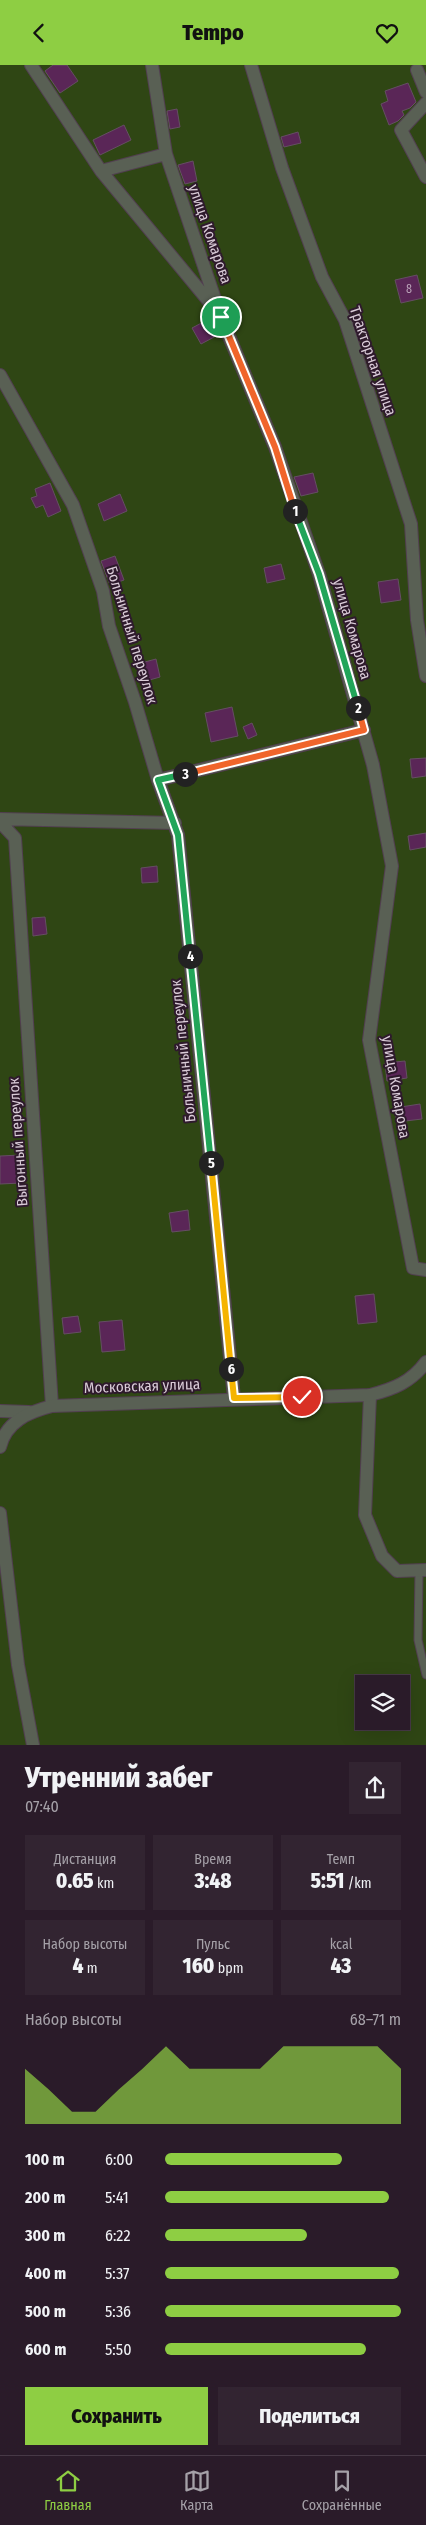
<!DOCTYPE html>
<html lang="ru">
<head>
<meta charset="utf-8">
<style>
	:root { --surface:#2a1b29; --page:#322431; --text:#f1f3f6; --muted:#a5a1a8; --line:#463946; --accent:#8ece43 }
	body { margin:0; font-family:"Fira Sans Condensed",sans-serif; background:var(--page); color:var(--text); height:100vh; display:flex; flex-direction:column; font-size:19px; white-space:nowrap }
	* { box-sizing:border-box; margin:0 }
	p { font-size:16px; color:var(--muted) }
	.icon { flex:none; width:28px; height:28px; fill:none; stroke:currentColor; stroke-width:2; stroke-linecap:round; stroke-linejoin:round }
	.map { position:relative; height:1680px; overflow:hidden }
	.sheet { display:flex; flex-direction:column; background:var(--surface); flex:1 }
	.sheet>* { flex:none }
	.controls { position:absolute; left:355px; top:1610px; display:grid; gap:10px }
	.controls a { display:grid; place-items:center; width:55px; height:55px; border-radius:0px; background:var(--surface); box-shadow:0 5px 20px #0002,0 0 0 1px var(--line); font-size:25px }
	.pin { position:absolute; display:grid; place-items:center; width:42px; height:42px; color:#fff; margin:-21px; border:2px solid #fff; border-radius:50%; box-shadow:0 1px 5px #0007 }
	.km { position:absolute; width:25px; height:25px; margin:-12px; border-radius:50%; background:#222; color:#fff; font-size:14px; line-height:25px; text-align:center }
	.round { display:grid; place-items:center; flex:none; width:52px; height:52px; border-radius:0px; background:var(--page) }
	.overview { display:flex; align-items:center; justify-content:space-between; height:85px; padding:0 25px }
	h1 { font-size:28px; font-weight:800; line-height:38px }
	.figures { display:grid; grid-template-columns:repeat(3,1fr); gap:8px; height:85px; padding:5px 25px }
	.figures div { display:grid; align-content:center; border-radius:0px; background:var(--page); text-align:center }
	.figures b { font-size:21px; font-weight:800 }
	.figures small { font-size:14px; font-weight:400 }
	.figures p { font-size:14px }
	.chart { height:140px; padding:10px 25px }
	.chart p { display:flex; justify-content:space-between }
	.chart svg { width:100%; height:90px; margin-top:5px; fill:var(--accent); opacity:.7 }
	.button { display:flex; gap:10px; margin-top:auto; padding:10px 25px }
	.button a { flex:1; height:58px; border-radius:0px; background:var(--accent); color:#111; font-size:20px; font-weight:800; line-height:58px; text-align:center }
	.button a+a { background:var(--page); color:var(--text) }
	ul { padding:0 25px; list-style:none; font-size:16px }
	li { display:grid; grid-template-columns:80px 60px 1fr; align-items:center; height:38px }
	li i { height:12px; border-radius:6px; background:var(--accent) }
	header { display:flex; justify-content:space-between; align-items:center; height:65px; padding:0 25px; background:var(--accent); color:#111; font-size:22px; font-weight:800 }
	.tabs { display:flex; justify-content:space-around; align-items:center; height:70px; border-top:1px solid var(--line); background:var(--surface); font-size:14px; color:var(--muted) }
	.tabs a { display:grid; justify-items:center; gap:2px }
	.tabs .on { color:var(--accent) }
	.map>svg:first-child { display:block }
	.green { fill:#2f4614; fill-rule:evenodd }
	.building { fill:#5a2657; stroke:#654e63 }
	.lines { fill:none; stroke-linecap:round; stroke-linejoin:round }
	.service-casing { stroke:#523f51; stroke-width:9 }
	.minor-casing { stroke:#523f51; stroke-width:14 }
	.tertiary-casing { stroke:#523f51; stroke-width:14 }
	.service { stroke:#596054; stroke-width:7 }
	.minor { stroke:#596054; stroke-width:12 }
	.tertiary { stroke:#596054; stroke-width:12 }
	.split-1-casing { stroke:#fff; stroke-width:10 }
	.split-2-casing { stroke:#fff; stroke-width:10 }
	.split-3-casing { stroke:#fff; stroke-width:10 }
	.split-4-casing { stroke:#fff; stroke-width:10 }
	.split-5-casing { stroke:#fff; stroke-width:10 }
	.split-6-casing { stroke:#fff; stroke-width:10 }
	.split-7-casing { stroke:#fff; stroke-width:10 }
	.split-1 { stroke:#f0652b; stroke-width:6 }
	.split-2 { stroke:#22a559; stroke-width:6 }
	.split-3 { stroke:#f0652b; stroke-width:6 }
	.split-4 { stroke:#22a559; stroke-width:6 }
	.split-5 { stroke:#22a559; stroke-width:6 }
	.split-6 { stroke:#f5b400; stroke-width:6 }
	.split-7 { stroke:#f5b400; stroke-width:6 }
	.labels { text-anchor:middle; stroke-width:4; stroke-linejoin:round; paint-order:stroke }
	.number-label { font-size:12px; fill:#baa2b8 }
	.street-label { font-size:15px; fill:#daccd8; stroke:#2e1a2c }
</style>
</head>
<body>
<header><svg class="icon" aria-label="back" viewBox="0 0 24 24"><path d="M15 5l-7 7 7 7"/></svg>Tempo<svg class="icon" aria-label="heart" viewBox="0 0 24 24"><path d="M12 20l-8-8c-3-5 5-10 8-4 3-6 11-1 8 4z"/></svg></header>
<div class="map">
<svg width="426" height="1680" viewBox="0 0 426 1680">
	<rect width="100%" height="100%" fill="#382437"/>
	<path class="green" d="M0,0H426V1680H0ZM364,1619H401V1656H364Z"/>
	<path class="building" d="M53,0H67L78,16L60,28L45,6Z
		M408,18L416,37L410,43L402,46L404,50L398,56L389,60L381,39L388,36L385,26Z
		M177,44L180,62L170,64L167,46Z
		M124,60L131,75L100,90L93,75Z
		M298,67L301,78L284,82L281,72Z
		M193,96L197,116L185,119L178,100Z
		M417,210L423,233L401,238L395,215Z
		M207,255L216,271L201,279L192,263Z
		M313,408L318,427L301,431L294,412Z
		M50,418L61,446L48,452L43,440L36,443L31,433L37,431L35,424Z
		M120,429L127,446L104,456L98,439Z
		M115,491L124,515L110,520L101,496Z
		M281,499L285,514L267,518L264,503Z
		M398,514L401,535L381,538L378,517Z
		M156,594L160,612L146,616L141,598Z
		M232,642L238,671L211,677L205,648Z
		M252,658L257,670L248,674L243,662Z
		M426,693V711L412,713L410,694Z
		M426,768V782L410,785L408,771Z
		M157,801L158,817L142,818L141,803Z
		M45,852L47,869L33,871L32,853Z
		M405,996L407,1013L387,1016L385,998Z
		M420,1039L422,1054L397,1057L394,1043Z
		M21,1090L22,1118L0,1119V1091Z
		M188,1145L190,1165L172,1167L169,1148Z
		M374,1229L377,1257L358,1259L355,1231Z
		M78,1251L81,1267L64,1269L62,1253Z
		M122,1255L125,1285L102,1287L99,1257Z"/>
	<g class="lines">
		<defs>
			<path id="service" d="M419,1505L418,1575L426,1610"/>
			<path id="minor" d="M31,0L101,106L216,245
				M152,0L166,89L221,252L275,382L319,509L373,700L392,801L369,975L413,1203L426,1205
				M251,0L282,103L322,212L345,255L411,459L417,555L426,611
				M417,5L426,27
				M426,38L401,65L426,112
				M101,106L166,89
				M0,310L73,440L103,526L109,561L135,637L158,715L178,770L234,1333
				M158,715L364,665
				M0,754L175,758
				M0,757L15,773L52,1341
				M370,1330L365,1450L382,1491L397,1506L426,1505
				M0,1346L29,1347"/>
			<path id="tertiary" d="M0,1382C6,1357 28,1347 52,1341L370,1330C394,1324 411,1317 426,1297
				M0,1448L18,1600L33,1680"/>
		</defs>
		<use href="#service" class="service-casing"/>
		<use href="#minor" class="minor-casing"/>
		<use href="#tertiary" class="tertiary-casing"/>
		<use href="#service" class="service"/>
		<use href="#minor" class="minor"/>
		<use href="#tertiary" class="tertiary"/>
	</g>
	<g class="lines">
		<defs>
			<path id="split-1" d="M221,252L275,382L295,446"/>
			<path id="split-2" d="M295,446L319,509L358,643"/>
			<path id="split-3" d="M185,709L364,665L358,643"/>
			<path id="split-4" d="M185,709L158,715L178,770L190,891"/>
			<path id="split-5" d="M190,891L211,1098"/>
			<path id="split-6" d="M211,1098L231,1304"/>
			<path id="split-7" d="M231,1304L234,1333L302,1332"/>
		</defs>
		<use href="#split-1" class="split-1-casing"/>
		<use href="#split-2" class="split-2-casing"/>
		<use href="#split-3" class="split-3-casing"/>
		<use href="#split-4" class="split-4-casing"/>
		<use href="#split-5" class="split-5-casing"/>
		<use href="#split-6" class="split-6-casing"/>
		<use href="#split-7" class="split-7-casing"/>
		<use href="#split-1" class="split-1"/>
		<use href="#split-2" class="split-2"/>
		<use href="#split-3" class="split-3"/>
		<use href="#split-4" class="split-4"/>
		<use href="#split-5" class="split-5"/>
		<use href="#split-6" class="split-6"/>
		<use href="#split-7" class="split-7"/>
	</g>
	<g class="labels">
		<g class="number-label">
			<text x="409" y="228">8</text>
		</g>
		<g class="street-label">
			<text transform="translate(210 169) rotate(71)" y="5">улица Комарова</text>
			<text transform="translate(373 296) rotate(71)" y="5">Тракторная улица</text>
			<text transform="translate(352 564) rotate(74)" y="5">улица Комарова</text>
			<text transform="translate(132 570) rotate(73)" y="5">Больничный переулок</text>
			<text transform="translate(183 986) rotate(-96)" y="5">Больничный переулок</text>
			<text transform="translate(396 1022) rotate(80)" y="5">улица Комарова</text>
			<text transform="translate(18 1077) rotate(-94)" y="5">Выгонный переулок</text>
			<text transform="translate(142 1321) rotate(-2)" y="5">Московская улица</text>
		</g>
	</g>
</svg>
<div class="controls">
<a><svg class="icon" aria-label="layers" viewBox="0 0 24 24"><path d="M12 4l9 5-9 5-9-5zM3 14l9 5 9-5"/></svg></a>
</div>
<div class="pin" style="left:221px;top:252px;background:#1e9e55"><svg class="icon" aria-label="arrive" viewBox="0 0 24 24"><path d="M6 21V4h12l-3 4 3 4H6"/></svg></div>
<div class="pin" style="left:302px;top:1332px;background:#d93025"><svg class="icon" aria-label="check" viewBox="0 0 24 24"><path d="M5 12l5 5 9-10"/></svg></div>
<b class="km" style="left:295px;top:446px">1</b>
<b class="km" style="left:358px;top:643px">2</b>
<b class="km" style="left:185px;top:709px">3</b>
<b class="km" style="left:190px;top:891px">4</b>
<b class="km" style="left:211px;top:1098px">5</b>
<b class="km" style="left:231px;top:1304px">6</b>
</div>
<section class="sheet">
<div class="overview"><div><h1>Утренний забег</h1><p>07:40</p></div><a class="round"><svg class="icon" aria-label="share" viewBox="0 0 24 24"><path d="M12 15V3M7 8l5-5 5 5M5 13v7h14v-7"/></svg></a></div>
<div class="figures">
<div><p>Дистанция</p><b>0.65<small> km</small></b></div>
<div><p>Время</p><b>3:48</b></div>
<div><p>Темп</p><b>5:51<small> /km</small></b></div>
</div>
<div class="figures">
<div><p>Набор высоты</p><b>4<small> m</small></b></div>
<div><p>Пульс</p><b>160<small> bpm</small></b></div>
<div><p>kcal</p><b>43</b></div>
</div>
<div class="chart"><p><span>Набор высоты</span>68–71 m</p>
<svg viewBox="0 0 160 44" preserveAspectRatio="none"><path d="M0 44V17L10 27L20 38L30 38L40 27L50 17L60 6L70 17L80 17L90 17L100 17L110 6L120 6L130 6L140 6L150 6L160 17V44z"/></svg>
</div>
<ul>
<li><b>100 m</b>6:00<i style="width:75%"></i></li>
<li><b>200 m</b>5:41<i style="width:95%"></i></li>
<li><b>300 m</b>6:22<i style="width:60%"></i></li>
<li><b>400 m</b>5:37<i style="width:99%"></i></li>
<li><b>500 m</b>5:36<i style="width:100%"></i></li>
<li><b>600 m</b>5:50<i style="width:85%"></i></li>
</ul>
<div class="button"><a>Сохранить</a><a>Поделиться</a></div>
</section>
<nav class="tabs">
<a class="on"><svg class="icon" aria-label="home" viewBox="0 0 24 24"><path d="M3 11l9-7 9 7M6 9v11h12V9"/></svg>Главная</a>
<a><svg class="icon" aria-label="map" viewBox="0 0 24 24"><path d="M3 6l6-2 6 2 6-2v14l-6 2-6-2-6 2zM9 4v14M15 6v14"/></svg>Карта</a>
<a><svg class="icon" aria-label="saved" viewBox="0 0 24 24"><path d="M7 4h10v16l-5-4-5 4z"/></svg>Сохранённые</a>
</nav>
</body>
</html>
